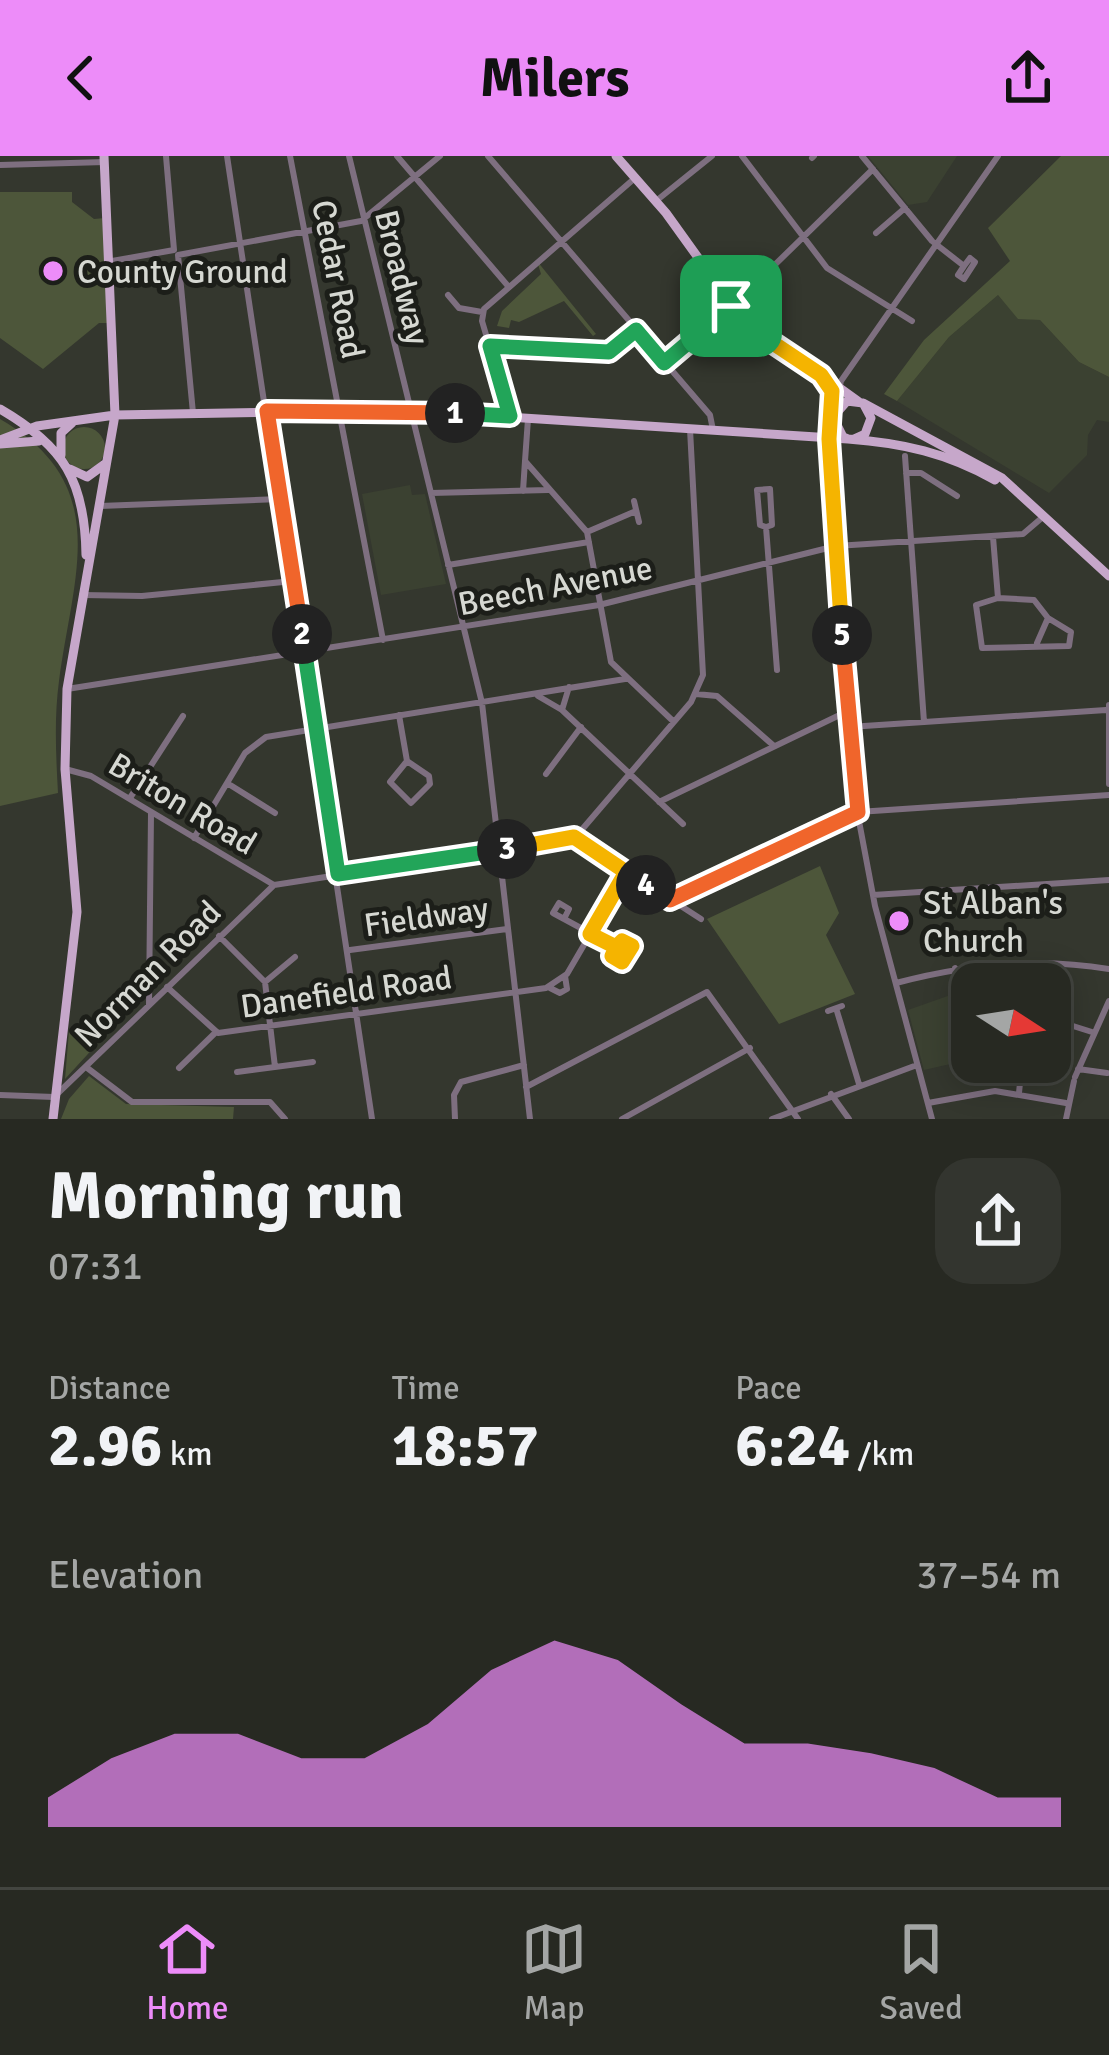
<!DOCTYPE html>
<html lang="en">
<head>
<meta charset="utf-8">
<style>
	:root { --surface:#272922; --page:#33352f; --text:#f1f3f6; --muted:#a4a6a5; --line:#434540; --accent:#ed8cf9 }
	body { margin:0; font-family:Signika,sans-serif; background:var(--page); color:var(--text); height:100vh; display:flex; flex-direction:column; font-size:45px; white-space:nowrap }
	* { box-sizing:border-box; margin:0 }
	p { font-size:39px; color:var(--muted) }
	.icon { flex:none; width:66px; height:66px; fill:none; stroke:currentColor; stroke-width:2; stroke-linecap:round; stroke-linejoin:round }
	.map { position:relative; height:963px; overflow:hidden }
	.side { display:flex; flex-direction:column; background:var(--surface); flex:1 }
	.side>* { flex:none }
	.needle { width:78px; rotate:102deg }
	.tools { position:absolute; left:951px; top:807px; display:grid; gap:24px }
	.tools a { display:grid; place-items:center; width:120px; height:120px; border-radius:24px; background:var(--surface); box-shadow:0 6px 30px #0003,0 0 0 3px var(--line); font-size:60px }
	.pin { position:absolute; display:grid; place-items:center; width:102px; height:102px; color:#fff; margin:-51px; border-radius:24px; box-shadow:0 6px 18px #0006 }
	.km { position:absolute; width:60px; height:60px; margin:-30px; border-radius:50%; background:#222; color:#fff; font-size:33px; line-height:60px; text-align:center }
	.round { display:grid; place-items:center; flex:none; width:126px; height:126px; border-radius:36px; background:var(--page) }
	.overview { display:flex; align-items:center; justify-content:space-between; height:204px; padding:0 48px }
	h1 { font-size:66px; font-weight:700; line-height:90px }
	.metrics { display:grid; grid-template-columns:repeat(3,1fr); gap:18px; height:204px; padding:12px 48px }
	.metrics div { display:grid; align-content:center }
	.metrics b { font-size:60px; font-weight:700 }
	.metrics small { font-size:33px; font-weight:400 }
	.metrics p { font-size:33px }
	.chart { height:336px; padding:24px 48px }
	.chart p { display:flex; justify-content:space-between }
	.chart svg { width:100%; height:216px; margin-top:12px; fill:var(--accent); opacity:.7 }
	header { display:flex; justify-content:space-between; align-items:center; height:156px; padding:0 48px; background:var(--accent); color:#111; font-size:54px; font-weight:700 }
	.tabs { display:flex; justify-content:space-around; align-items:center; height:168px; border-top:3px solid var(--line); background:var(--surface); font-size:33px; color:var(--muted) }
	.tabs a { display:grid; justify-items:center; gap:6px }
	.tabs .selected { color:var(--accent) }
	.map>svg:first-child { display:block }
	.built { fill:#3b4131 }
	.green { fill:#4d563a }
	.lines { fill:none; stroke-linecap:round; stroke-linejoin:round }
	.minor { stroke:#7e6f80; stroke-width:6 }
	.major { stroke:#c6a7ca; stroke-width:9 }
	.split-1-casing { stroke:#fff; stroke-width:24 }
	.split-2-casing { stroke:#fff; stroke-width:24 }
	.split-3-casing { stroke:#fff; stroke-width:24 }
	.split-4-casing { stroke:#fff; stroke-width:24 }
	.split-5-casing { stroke:#fff; stroke-width:24 }
	.split-6-casing { stroke:#fff; stroke-width:24 }
	.split-1 { stroke:#22a559; stroke-width:15 }
	.split-2 { stroke:#f0652b; stroke-width:15 }
	.split-3 { stroke:#22a559; stroke-width:15 }
	.split-4 { stroke:#f5b400; stroke-width:15 }
	.split-5 { stroke:#f0652b; stroke-width:15 }
	.split-6 { stroke:#f5b400; stroke-width:15 }
	.poi-dot { fill:#ed8cf9; stroke:#1c1e19; stroke-width:4.5 }
	.labels { text-anchor:middle; stroke-width:10; stroke-linejoin:round; paint-order:stroke }
	.poi-label { font-size:33px; fill:#d6d8d2; stroke:#1c1e19; text-anchor:start }
	.street-label { font-size:33px; fill:#d6d8d2; stroke:#1c1e19 }
</style>
</head>
<body>
<header><svg class="icon" aria-label="back" viewBox="0 0 24 24"><path d="M15 5l-7 7 7 7"/></svg>Milers<svg class="icon" aria-label="share" viewBox="0 0 24 24"><path d="M12 15V3M7 8l5-5 5 5M5 13v7h14v-7"/></svg></header>
<div class="map">
<svg width="1109" height="963" viewBox="0 0 1109 963">
	<rect width="100%" height="100%" fill="#34372e"/>
	<path class="built" d="M868,0H957L927,46L908,49Z
		M998,139L1018,162L1040,164L1079,206L1109,221V266L1097,264L1088,279L1087,299L1049,337L897,245L949,181Z
		M410,329L412,339L425,338L446,428L381,439L362,338Z
		M959,836L962,859H972V903L924,914L908,854Z"/>
	<path class="green" d="M1061,0H1109V221L1079,206L1040,164L1018,163L998,139L949,181L897,245L884,238L924,184L1010,105L988,72Z
		M0,36H72V46L94,63L105,62L107,167H99L43,213L0,182Z
		M537,105L596,178L593,180L564,145L519,166L511,164L509,172L497,170L502,155L541,118Z
		M0,263C114,329 73,418 59,525C54,562 56,600 58,637L0,650Z
		M63 292a21 21 0 1 1 42 0a21 21 0 1 1-42 0Z
		M820,710L839,757L826,779L855,838L779,868L707,763Z
		M69,875L96,880L98,887L65,923Z
		M89,920L126,948L234,951L233,963H61L69,943Z"/>
	<g class="lines">
		<path class="minor" d="M227,0L372,963
			M290,0L383,484
			M349,0L482,547L530,963
			M397,0L508,130
			M488,0L710,259L713,274
			M742,0L827,112L912,165
			M862,0L932,85L964,110L970,102L975,106L964,123L958,119L964,110
			M812,2L814,0
			M0,9L105,6
			M656,45L712,0
			M876,77L905,52
			M112,105L174,94L166,0
			M448,139L459,152L482,156
			M490,190L609,196L636,174
			M665,206L749,134L873,13
			M835,250L841,225L998,0
			M193,257L178,99L361,65L440,0
			M510,260L482,165L484,153L635,22
			M528,263L525,305L587,376L611,506L674,566
			M830,267L859,665L875,750L932,963
			M905,300L924,566
			M906,317H921L957,340
			M523,335L525,305
			M431,337L548,334
			M634,345L639,366
			M100,350L280,343
			M766,371L772,369L770,333L757,334L760,369L766,371L777,514
			M587,376L636,355
			M993,381L998,442L1034,444L1048,462L1071,476L1069,490L982,492L976,449L998,442
			M448,409L589,386
			M82,439L142,440L293,425
			M1037,487L1048,462
			M67,533L599,449L836,390L1023,378L1044,360
			M696,538L717,540L774,590
			M538,540L562,554L683,668
			M1109,549V628
			M562,554L569,531
			M399,559L407,605L429,620L430,628L411,647L390,626L407,605
			M849,571L1106,554
			M65,613L91,620L274,729
			M546,618L581,571
			M227,627L275,657
			M130,642L183,560
			M659,646L848,555
			M574,681L701,763
			M194,682L245,597L266,581L625,523
			M873,739L1109,724
			M670,744L858,656L1109,639
			M559,747L553,757L616,791L622,785L632,790L622,806L612,800L616,791
			M559,747L569,753L564,763
			M219,780L265,826L275,911
			M350,794L507,773
			M955,812L964,841
			M265,826L295,801
			M896,827C967,808 1036,801 1109,813
			M1019,828V807
			M167,831L218,877L546,832L567,818L626,717
			M550,832L560,837L567,833L565,820
			M149,849L151,657
			M836,852L859,928
			M828,855L842,850
			M1052,876L1073,870L1092,876
			M86,911L132,946H270L285,963
			M179,912L215,877
			M1078,913L1107,917
			M237,916L313,906
			M1075,921L1109,845
			M526,931L707,836L798,963
			M1019,937L1022,906
			M831,938L849,963
			M0,939L54,941L274,729L564,684L579,677L691,546L703,519L690,273
			M928,947L995,935L1066,947
			M455,963L454,939L461,926L524,909
			M622,963L750,892
			M772,963L917,909
			M1066,963L1074,925"/>
		<path class="major" d="M616,0L666,57L740,160L859,246
			M863,247L1002,322L1109,420
			M0,253C64,290 85,325 86,399
			M854,283L865,278L871,262L863,247L847,245L833,261L843,281L848,283C903,287 947,297 995,324
			M0,284L37,270L115,259L400,254L848,283
			M0,288L39,285
			M61,299V277L72,267
			M70,313L87,321L105,308
			M53,963L77,756L65,613L67,533L115,259L104,0"/>
	</g>
	<g class="lines">
		<defs>
			<path id="split-1" d="M455,257L510,260L490,190L609,196L636,174L664,207L731,150"/>
			<path id="split-2" d="M302,478L267,255L455,257"/>
			<path id="split-3" d="M302,478L338,718L507,693"/>
			<path id="split-4" d="M507,693L574,681L626,716L590,778L616,791L622,785L632,790L622,806L612,800L616,791L590,778L626,716L646,729"/>
			<path id="split-5" d="M646,729L670,744L858,656L842,479"/>
			<path id="split-6" d="M731,150L761,179L821,219L832,235L829,283L842,479"/>
		</defs>
		<use href="#split-1" class="split-1-casing"/>
		<use href="#split-2" class="split-2-casing"/>
		<use href="#split-3" class="split-3-casing"/>
		<use href="#split-4" class="split-4-casing"/>
		<use href="#split-5" class="split-5-casing"/>
		<use href="#split-6" class="split-6-casing"/>
		<use href="#split-1" class="split-1"/>
		<use href="#split-2" class="split-2"/>
		<use href="#split-3" class="split-3"/>
		<use href="#split-4" class="split-4"/>
		<use href="#split-5" class="split-5"/>
		<use href="#split-6" class="split-6"/>
	</g>
	<g class="poi-dot">
		<circle cx="53" cy="115" r="12"/>
		<circle cx="899" cy="765" r="12"/>
	</g>
	<g class="labels">
		<g class="poi-label">
			<text x="77" y="127">County Ground</text>
			<text x="923" y="758">St Alban's<tspan x="923" dy="38">Church</tspan></text>
		</g>
		<g class="street-label">
			<text transform="translate(403 121) rotate(76)" y="12">Broadway</text>
			<text transform="translate(339 123) rotate(79)" y="12">Cedar Road</text>
			<text transform="translate(555 429) rotate(-11)" y="12">Beech Avenue</text>
			<text transform="translate(183 647) rotate(31)" y="12">Briton Road</text>
			<text transform="translate(426 760) rotate(-8)" y="12">Fieldway</text>
			<text transform="translate(147 817) rotate(-45)" y="12">Norman Road</text>
			<text transform="translate(346 835) rotate(-8)" y="12">Danefield Road</text>
		</g>
	</g>
</svg>
<div class="tools">
<a><svg class="needle" viewBox="-14 -14 28 28"><path d="M0-13l5 13h-10z" fill="#e53935"/><path d="M0 13l5-13h-10z" fill="#a4a6a5"/></svg></a>
</div>
<div class="pin" style="left:731px;top:150px;background:#1e9e55"><svg class="icon" aria-label="arrive" viewBox="0 0 24 24"><path d="M6 21V4h12l-3 4 3 4H6"/></svg></div>
<b class="km" style="left:455px;top:257px">1</b>
<b class="km" style="left:302px;top:478px">2</b>
<b class="km" style="left:507px;top:693px">3</b>
<b class="km" style="left:646px;top:729px">4</b>
<b class="km" style="left:842px;top:479px">5</b>
</div>
<section class="side">
<div class="overview"><div><h1>Morning run</h1><p>07:31</p></div><a class="round"><svg class="icon" aria-label="share" viewBox="0 0 24 24"><path d="M12 15V3M7 8l5-5 5 5M5 13v7h14v-7"/></svg></a></div>
<div class="metrics">
<div><p>Distance</p><b>2.96<small> km</small></b></div>
<div><p>Time</p><b>18:57</b></div>
<div><p>Pace</p><b>6:24<small> /km</small></b></div>
</div>
<div class="chart"><p><span>Elevation</span>37–54 m</p>
<svg viewBox="0 0 160 44" preserveAspectRatio="none"><path d="M0 44V38L10 30L20 25L30 25L40 30L50 30L60 23L70 12L80 6L90 10L100 19L110 27L120 27L130 29L140 32L150 38L160 38V44z"/></svg>
</div>
</section>
<nav class="tabs">
<a class="selected"><svg class="icon" aria-label="home" viewBox="0 0 24 24"><path d="M3 11l9-7 9 7M6 9v11h12V9"/></svg>Home</a>
<a><svg class="icon" aria-label="map" viewBox="0 0 24 24"><path d="M3 6l6-2 6 2 6-2v14l-6 2-6-2-6 2zM9 4v14M15 6v14"/></svg>Map</a>
<a><svg class="icon" aria-label="saved" viewBox="0 0 24 24"><path d="M7 4h10v16l-5-4-5 4z"/></svg>Saved</a>
</nav>
</body>
</html>
